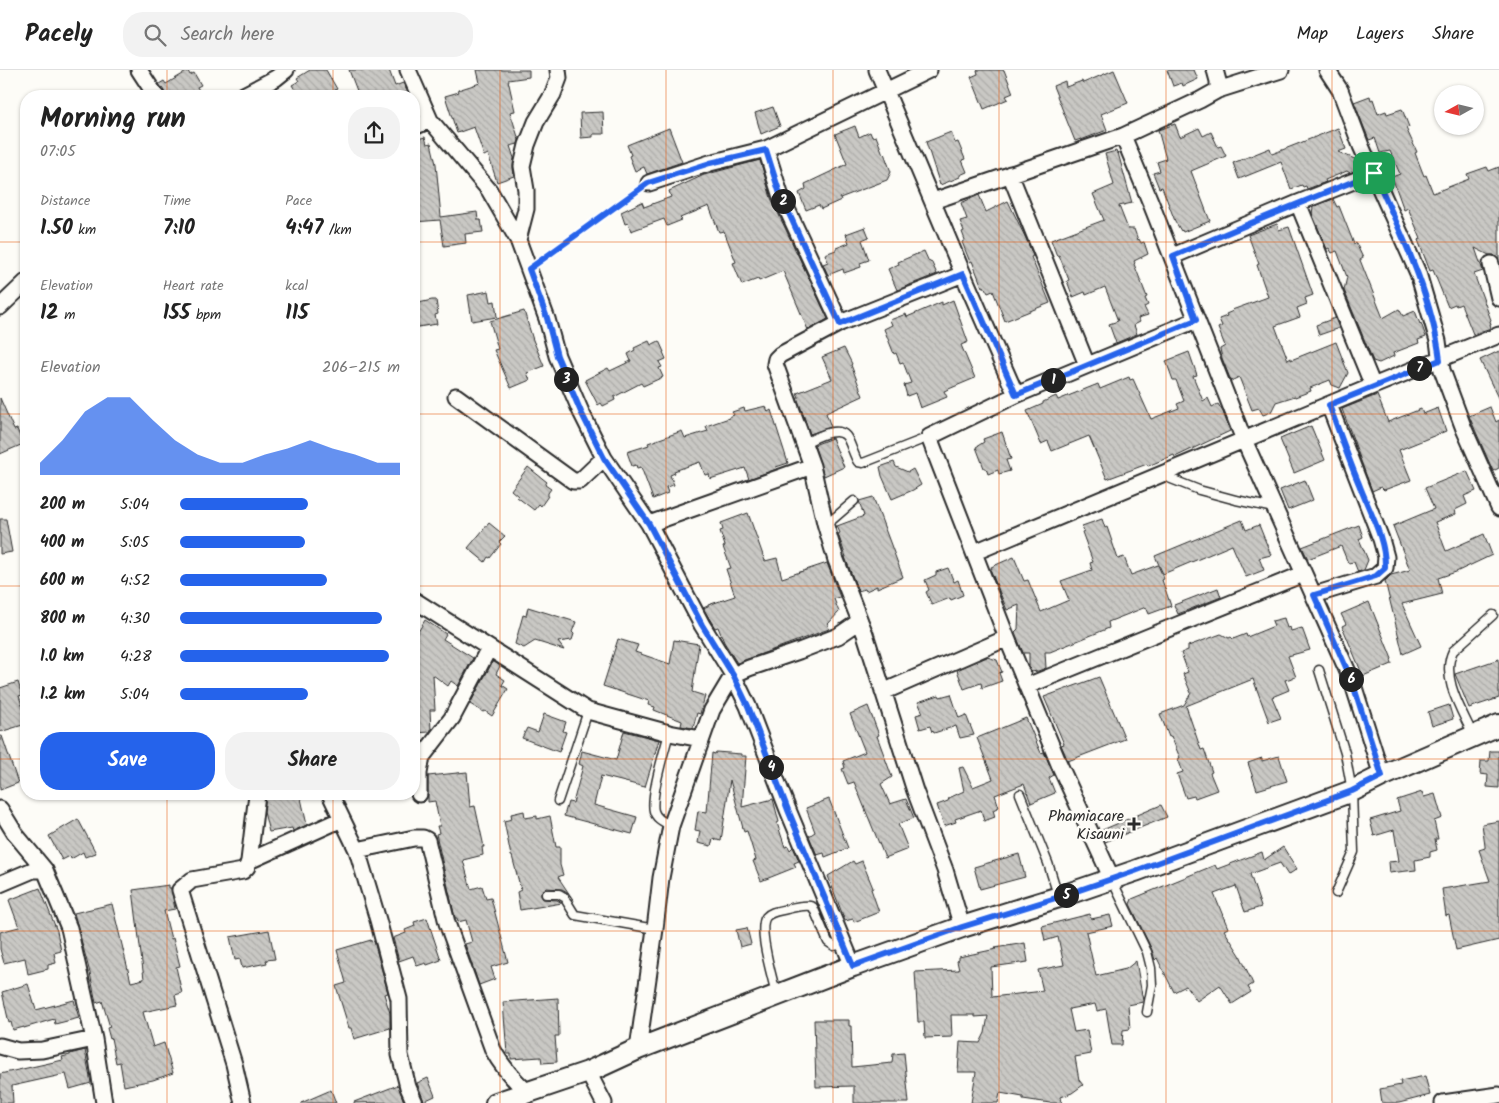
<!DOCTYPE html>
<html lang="en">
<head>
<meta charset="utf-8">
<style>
	:root { --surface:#fff; --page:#f2f2f2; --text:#222; --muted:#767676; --line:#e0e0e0; --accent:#2563eb }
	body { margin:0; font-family:Kalam,sans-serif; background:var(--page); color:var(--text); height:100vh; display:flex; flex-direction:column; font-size:19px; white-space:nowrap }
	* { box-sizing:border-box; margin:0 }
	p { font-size:16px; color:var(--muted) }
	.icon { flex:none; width:28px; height:28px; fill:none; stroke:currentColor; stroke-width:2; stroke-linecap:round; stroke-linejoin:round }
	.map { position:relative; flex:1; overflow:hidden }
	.drawer { position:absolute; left:20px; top:20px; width:400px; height:710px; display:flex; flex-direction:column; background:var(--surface); border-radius:20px; box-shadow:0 1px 4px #0004 }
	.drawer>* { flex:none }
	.needle { width:32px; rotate:262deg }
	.fabs { position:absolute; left:1434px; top:15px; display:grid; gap:10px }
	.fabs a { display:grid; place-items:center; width:50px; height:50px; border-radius:50%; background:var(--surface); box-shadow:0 1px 4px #0004; font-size:25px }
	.pin { position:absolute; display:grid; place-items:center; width:42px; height:42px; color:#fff; margin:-21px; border-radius:10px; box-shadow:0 2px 8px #0006 }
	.km { position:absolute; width:25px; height:25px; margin:-12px; border-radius:50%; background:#222; color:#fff; font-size:14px; line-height:25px; text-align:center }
	.round { display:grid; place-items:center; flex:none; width:52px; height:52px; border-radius:20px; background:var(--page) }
	.head { display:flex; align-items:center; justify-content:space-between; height:85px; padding:0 20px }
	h1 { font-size:28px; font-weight:800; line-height:38px }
	.metrics { display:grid; grid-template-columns:repeat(3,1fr); gap:8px; height:85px; padding:5px 20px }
	.metrics div { display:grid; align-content:center }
	.metrics b { font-size:21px; font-weight:800 }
	.metrics small { font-size:14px; font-weight:400 }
	.metrics p { font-size:14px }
	.chart { height:140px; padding:10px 20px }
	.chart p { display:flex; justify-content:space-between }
	.chart svg { width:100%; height:90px; margin-top:5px; fill:var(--accent); opacity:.7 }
	.cta { display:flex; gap:10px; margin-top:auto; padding:10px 20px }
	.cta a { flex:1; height:58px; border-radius:20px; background:var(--accent); color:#fff; font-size:20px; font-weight:800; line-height:58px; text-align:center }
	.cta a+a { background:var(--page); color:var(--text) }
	ul { padding:0 20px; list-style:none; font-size:16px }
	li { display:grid; grid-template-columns:80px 60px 1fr; align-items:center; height:38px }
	li i { height:12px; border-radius:6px; background:var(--accent) }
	header { display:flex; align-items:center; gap:30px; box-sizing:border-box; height:70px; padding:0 25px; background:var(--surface); border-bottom:1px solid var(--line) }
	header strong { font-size:24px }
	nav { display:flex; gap:28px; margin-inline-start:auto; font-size:18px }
	.search { width:350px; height:45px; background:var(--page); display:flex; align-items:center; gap:12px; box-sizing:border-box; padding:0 18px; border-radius:20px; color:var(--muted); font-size:19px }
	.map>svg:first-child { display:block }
	.building { fill:url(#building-back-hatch); stroke:#2b2b2b }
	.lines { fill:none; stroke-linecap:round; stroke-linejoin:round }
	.service-casing { stroke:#2b2b2b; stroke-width:11 }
	.minor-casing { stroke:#2b2b2b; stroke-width:19 }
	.secondary-casing { stroke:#2b2b2b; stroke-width:24 }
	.path { stroke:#2b2b2b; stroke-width:2.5; stroke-dasharray:1 4; stroke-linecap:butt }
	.service { stroke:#fdfcf7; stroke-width:8 }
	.minor { stroke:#fdfcf7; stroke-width:15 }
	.secondary { stroke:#fdfcf7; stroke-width:20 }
	.route-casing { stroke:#fff; stroke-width:10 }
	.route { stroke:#2563eb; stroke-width:6 }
	.grid { fill:none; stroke:#e8590c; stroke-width:1; stroke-opacity:0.55 }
	.poi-dot { fill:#2b2b2b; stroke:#fdfcf7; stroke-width:2 }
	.labels { text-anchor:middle; stroke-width:5; stroke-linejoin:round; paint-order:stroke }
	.poi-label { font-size:16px; fill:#2b2b2b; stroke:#fdfcf7; text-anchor:end }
</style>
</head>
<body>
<header>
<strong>Pacely</strong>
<div class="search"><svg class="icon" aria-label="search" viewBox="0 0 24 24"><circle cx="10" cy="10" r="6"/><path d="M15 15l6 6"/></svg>Search here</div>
<nav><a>Map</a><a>Layers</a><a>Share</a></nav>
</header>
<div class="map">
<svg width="1499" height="1033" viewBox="0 0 1499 1033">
	<defs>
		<pattern id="building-back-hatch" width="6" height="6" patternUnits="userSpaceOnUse" patternTransform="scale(1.25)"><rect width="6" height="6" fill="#c9c8c4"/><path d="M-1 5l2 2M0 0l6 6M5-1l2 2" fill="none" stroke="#adaca9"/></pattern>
	</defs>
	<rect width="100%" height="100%" fill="#fdfcf7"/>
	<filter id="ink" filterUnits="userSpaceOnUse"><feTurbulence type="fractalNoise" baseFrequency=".02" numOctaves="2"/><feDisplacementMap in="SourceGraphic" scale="10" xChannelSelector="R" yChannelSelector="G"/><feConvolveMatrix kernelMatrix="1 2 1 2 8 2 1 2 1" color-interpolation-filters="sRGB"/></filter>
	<g filter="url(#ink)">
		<path class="building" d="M310,0H326L337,19L325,26H299L292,15L299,11L297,8Z
			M349,0H389L395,16L403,13L409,25L359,26Z
			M477,0H529V7L508,10L515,41L510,42L519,70L518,74L510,76L514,88L513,97L514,106L497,112L488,84L484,86L474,57L457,63L445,26L459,22L458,20L480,13Z
			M977,0H1004L1013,23L1006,26L1008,29L984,39L971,7L978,4Z
			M1114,0L1128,33L1101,44L1107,60L1081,70V69L1075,71L1053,16L1065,11L1066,17L1082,11L1083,13Z
			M1167,0H1194L1198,9L1183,16L1182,13L1173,16Z
			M188,1L190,5L194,3L201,15L197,17L200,22L194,26H165L164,21L159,14L164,11L166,14Z
			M1370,26L1371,30L1373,29L1378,44L1386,41L1387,44L1402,39L1409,57L1406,58L1417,82L1415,83L1424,106L1426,105L1433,123L1469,109L1467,104L1487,97L1489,101L1499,97V190L1494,185H1489L1475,178L1483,201L1474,204L1491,250L1490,251L1491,254H1490L1491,258L1473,264L1461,234L1456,236L1455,234L1448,237L1433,200L1430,201L1418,170L1421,169L1408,138L1404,140L1392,107L1400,104L1390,81L1380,83L1375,68L1369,70L1354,32Z
			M773,37L780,56L761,64L755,43Z
			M603,42L604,64H593V67L581,68L580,43Z
			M1175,54L1180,67L1199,58L1203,66L1211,62L1218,77L1221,76L1226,86L1191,101L1210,151L1183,162L1182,160L1181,161L1175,151L1162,117L1159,118L1153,103L1160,101L1157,92L1166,89L1158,60Z
			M855,56L859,67L870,62L872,67L876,66L883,84L884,83L891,102L887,110L840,128L841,130L821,139L819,135L806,140L799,123L806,119L805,114L847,94L835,64Z
			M669,58L682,92L647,104L644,97L635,101L629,86L631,85L627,75Z
			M1338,58L1346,79L1338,82L1357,90L1361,98L1350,103L1347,101L1325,110L1326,112L1307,119L1306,116L1303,117L1302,115L1291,119L1281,92L1239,109L1233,93L1270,78L1272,84Z
			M951,62L955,73L958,72L965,89L962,90L967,102L960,105V107L940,115L926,72Z
			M425,67L427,74L431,73L436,94L441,147L477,142L478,150H481L483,162L465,164L466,173L444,176L440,150L414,152V70Z
			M1116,81L1117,84L1118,83L1132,133L1119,136L1128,159H1134L1138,170L1139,169L1141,173L1144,172L1148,184L1134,191L1135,193L1134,194L1147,227L1145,228L1148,235L1144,237L1148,245L1138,248L1140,252L1134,255L1137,264L1116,273L1109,254L1118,251L1105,217L1086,225L1085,222L1073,227L1067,211L1069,210L1059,185L1057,186L1051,170L1104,150L1093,124L1114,115L1105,84Z
			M760,90L771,128L828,249L808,260L783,201L759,211L758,209L742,215L733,193L736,192L724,161L719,162L709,136L680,148L682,150L667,156L664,149L631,161L628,153L625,154L621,142L642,132L644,137L671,127L669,121L704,105Z
			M979,125L986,142L1008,131L1028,173L1033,186L1031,187L1050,233L1005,251L993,221L988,223L984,216L982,217L972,191L970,192L962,172L965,170L962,162L964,161L960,151L967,149L961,133Z
			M1333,129L1337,137L1339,136L1354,174L1356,173L1363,188L1360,190L1383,248L1399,239L1403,246L1415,241L1420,254L1421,253L1426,267L1418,270L1419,273L1393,283L1394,286L1379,293L1373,291L1344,220L1347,207L1337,181L1332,183L1329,178L1327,179L1312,144L1313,137Z
			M1277,154L1279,160L1289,157L1313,225L1305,228L1307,234L1297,238L1300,247L1275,256L1288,290L1291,288V290L1336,272L1348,303L1340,318L1332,315L1330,310L1310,318L1311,321L1295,327V326L1276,332L1271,342L1263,345L1259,338L1252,340L1239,307L1231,311L1222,288L1220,279L1225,276L1218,258L1222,256L1219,249L1227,246L1226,244L1233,241L1232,240L1268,227L1257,195L1259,194L1248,165Z
			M865,157L869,167L862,170L869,190L860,193L861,197L844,203L843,199L828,205L823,194L828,192L825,184L836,180V178L849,173L846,164Z
			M924,181L929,192L931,191L937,204L897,220L888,199L899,194L898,192Z
			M489,221L491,232L495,231L497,247L472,251L468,225Z
			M432,230H436L438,244L435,245L437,254L418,257L417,251H414V234Z
			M953,230L968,272L961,275L975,308L944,321L947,327L920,338L915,323L907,326L904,315L911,313L903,292L900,293L896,283L894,284L884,259L892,255L890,250L906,244L907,247L942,232V235Z
			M524,241L533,270L544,296L527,303L530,310L511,318L494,280L498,279L490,251Z
			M1335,248L1339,258L1319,265L1316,255Z
			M649,271L651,275L659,271L664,282H663L666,289L659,292L662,297L659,298L663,307L643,316L641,313L614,327L615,330L603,336L601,333L598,335L585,310L608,298L610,301L631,291L628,284L635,280L634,278Z
			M844,278L852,294L851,295L863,326L826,343L831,357L810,364L797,327H799L797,323L832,309L822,287Z
			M1499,281V330L1480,290Z
			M1189,282L1197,305L1193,306L1203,331L1208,328L1212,337L1218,334L1223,342L1230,361L1175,387L1174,385L1148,396L1147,394L1107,409L1089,366L1052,381L1048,371L1041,374L1027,341L1043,334V332L1056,326L1058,330L1098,314L1100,319L1129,307L1130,310L1133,309L1151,349L1179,338L1177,334L1184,331L1176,310H1173L1166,291Z
			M1377,325L1388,352L1421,339L1423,344L1438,338L1446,361L1399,380L1411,410L1384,420L1381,417L1372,421L1342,339Z
			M0,328L14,360L17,359L23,374L0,384Z
			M766,336L768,342L771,340L788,393L776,397L777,399L749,409L745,398L710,409L709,404L705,405L700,392L674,401L675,403L670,405L674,415L666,417L668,423L653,429L641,397L637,398L636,395L632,396L627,382L649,375L648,373L682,361L685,368L708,361L706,356L729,348V347L734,345L732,342L744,338L745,341Z
			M1490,337L1496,352L1499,350V398L1493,401L1469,346Z
			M1311,356L1325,390L1294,403L1280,369Z
			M1002,362L1011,389L1006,390L1010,401L999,404L998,400L988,404L986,398H984L976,377L984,372L983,369Z
			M832,368L844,397L824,406L814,375Z
			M894,392L896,397L908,402L913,399L921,415L913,420L892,429L882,406L880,397Z
			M528,397L547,412L545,415L551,419L548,423V426L541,436L539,434L534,440L517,427L518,426L511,420Z
			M1467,401L1476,421L1464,426L1467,434L1455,440L1456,444L1435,452L1446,481L1484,464L1492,485L1456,502L1438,508L1442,524L1402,534L1421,576L1403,584L1385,511L1391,505L1410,500L1393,456L1434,439L1425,418Z
			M1305,410L1313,430L1288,440L1280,420Z
			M873,427L903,507L877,518V516L866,521L865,519L858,521L845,487H846L838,464L840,463L837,456L864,446L859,431Z
			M748,443L765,491L777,488L782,508L827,493L840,527L834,529L839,542L828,554L829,559L737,593L724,572L718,557L715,558L703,538L708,536V535L735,526L726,499L731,498L723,477L725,476L720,461L723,460L721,453Z
			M0,449H6L12,482L0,484Z
			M1102,449L1105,458L1107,457L1118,489L1124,487L1131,505L1158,495L1164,509L1162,510L1171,536L1149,544L1146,537L1108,552L1109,558L1050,582H1045L1046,598L1038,601L1031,602L1029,598V583H1023L1015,562L1018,559L1019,535L1007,540L990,499H992L991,497L1014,487L1024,511L1028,510L1041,542L1069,530L1061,511L1092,500L1090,493L1093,492L1082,462L1084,461L1082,456Z
			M1242,450L1246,460L1259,455L1271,485L1259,488L1264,500L1246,507L1232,475L1163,504L1155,486Z
			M489,453L505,466L499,472L501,474L490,488L488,487L485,492L468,478Z
			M1359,455L1363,467L1359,469L1368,490L1364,500L1358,502L1354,492L1348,493L1341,476L1308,489L1302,477Z
			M948,498L954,512L958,510L963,525L951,530L950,528L932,535L926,522L929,520L925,510L936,505V502Z
			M1218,518L1221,527L1178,544L1174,535Z
			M1369,532L1392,589L1391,590L1392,594L1363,606L1342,556L1346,554L1341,544Z
			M528,537L576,552L572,562L574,564L572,570L558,572L564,580L535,571L524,578L515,574L523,545L526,546Z
			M1284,548L1287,558L1290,557L1291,561L1302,558L1310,580L1288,586L1296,607L1285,610L1289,620L1272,627L1281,648L1269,652L1253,609L1186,636L1201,680L1204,679L1212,702L1210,703L1217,720L1195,728L1194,726L1186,728L1177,704L1183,702L1178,689L1180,688L1171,666L1169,667L1160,644L1184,635L1191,623L1183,604L1188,602L1181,583L1188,580V576L1221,564L1229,568L1231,567L1233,569L1246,564L1247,567L1274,556L1272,551Z
			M425,550L446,564L443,569L473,588L458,616L451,611L448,616L433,605L435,640H430L431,660L430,662L415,663L414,569Z
			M618,569L638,575L635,582L670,594L674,570L699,574L692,622L705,626L700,644L697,643L693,658L681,656L682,651L654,640L655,637L648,635L649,631L603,616Z
			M987,587L997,590L1002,602L999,603L1002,611L982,618L981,613L964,619L957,600Z
			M1499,589V628L1469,638L1455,604Z
			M493,591L500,596L496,604L505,610L502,615L508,619L492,646L485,641L483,642L470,634Z
			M1099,607L1125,669L1068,691L1061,675L1064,674L1044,627Z
			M18,612L22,625L19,626L26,647V654L0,662V618Z
			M951,624L959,648L966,645L974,665L960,668L956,656L934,663L933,661L932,662L930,656L920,659L916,645L923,643L918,632L939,625L940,627Z
			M1449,635L1453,649L1432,656L1428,642Z
			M868,636L879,665L877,666L892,707L881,714L890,734L906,729L914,748L898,754L908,779L885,788L854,712L848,714L842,699L845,698L843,691L865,682L850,644Z
			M544,644L566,652L563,661L566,662L559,682L522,668L527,658L538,662Z
			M1026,648L1041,683L1044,682L1054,705L1049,708L1055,723L1031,733L1024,714L995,725L999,737L993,740L995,747L984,751L981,740L955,749L956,752L944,756L937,735L948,731L949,728L964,721L959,698L963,697L973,717L993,709L977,668Z
			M624,661L659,670L645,717L601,706L594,735L637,747L632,764L564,746L568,732L573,733L583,696L579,694L582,681L616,690Z
			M0,666H2L18,713L0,720Z
			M1490,681H1499V718L1487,717L1488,705L1480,704L1481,691H1489Z
			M716,682L741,684V686H746L742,737L773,729L779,752L777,753L785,777L788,776L790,780L793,777L799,791L794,793L796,797L761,811L753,791L756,790L747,761L744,762L730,710L721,771L713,769L711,776L698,773L700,761L695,760L698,741L707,742L712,683L715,684Z
			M1279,686L1287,711L1257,720L1248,693L1262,688V691Z
			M467,702L470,737L475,736L484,777H482L483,785L463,790L471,819L482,816L486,829L491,828L508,892L491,897L495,909L479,915L465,874L472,872L466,850L458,852L457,848H455L436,764L439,763L437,756H440L435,731L428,732V706Z
			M1422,722L1424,727L1435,724L1442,748L1434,751L1438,769H1435L1437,780L1430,782V787L1415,790L1416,800L1389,803L1388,792L1399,791L1394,760L1374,766L1370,750L1400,741L1397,730Z
			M266,724H300L307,755L293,761L292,758L269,762L264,742Z
			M829,729L848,778L825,787L824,783L817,785L809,766L815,762L806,738Z
			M1161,735L1167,747L1105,772L1100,761Z
			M524,741L525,748L537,746V749L550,746L556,777H560V795L563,805L558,807L574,831L567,822L562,819L546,818L541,822V826L543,829L557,830L562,833L520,840L517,822L521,820L512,786H511L504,751L512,749L511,744Z
			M78,749L96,783L85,787L83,782L71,789L70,786L62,790L49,766Z
			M1499,751V870L1456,880L1449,845L1446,846L1442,819L1490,811L1479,780L1485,778V776L1482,754Z
			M1283,777L1297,799L1288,805L1280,793L1250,804L1261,837L1245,842L1236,816L1214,824L1228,858L1224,860L1240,885L1253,914L1248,917L1251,922L1232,934L1220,915L1197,931L1186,916L1174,922L1157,888L1155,890L1152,880L1130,834L1132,829L1215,795L1217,799L1262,782L1264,790Z
			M1019,784L1025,807L980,819L974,797Z
			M853,791L855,794L862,791L873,818L871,819L879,842L854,852L853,849L845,851L828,806Z
			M169,815V818H171L175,839L164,841L171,869L173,868L180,896L176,897L182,923L175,925L177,935L143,942L153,977L164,973L173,1003L153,1010L124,1016L120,992L116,993L111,968L110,969L107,958L110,957L102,931L96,933L90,903L74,843L112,834L131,912L144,909L133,820Z
			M40,818L57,861L61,881L54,883L56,893L48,895V899L28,904L25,888L4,893L0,879V862L19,857L9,830Z
			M1090,844L1091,849L1110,845L1113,856L1086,862L1096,906L1126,899L1136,891L1143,931V932L1128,935L1130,959L1123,960L1122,975H1112L1106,939L1097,941L1095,934L1069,939L1074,962L1087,960L1091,984L1075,987L1079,1010L1083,1015L1072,1023L1061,1027L1062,1033H1050L1023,1029V1027L1000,1023L998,1033H971L976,1002H958L960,972L980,973L985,963L988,946L975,947V945H951L952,967L925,968L924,952H918L915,902L959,900L957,891L959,890V887L996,879L995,878L1025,873L1028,892L991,897L992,927L1043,921L1038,900L1064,895L1058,867L1045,871L1042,856Z
			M427,848L441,890L427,895L426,893L417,896L413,886L399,891L393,868L406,863L405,860L415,856L414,852Z
			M747,858L751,874L740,877L736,860Z
			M269,860L275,889L266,890L267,893L242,898L240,889L235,890L230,867Z
			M371,870V872L374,871L388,923L384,924L390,943V958L354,969L351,958H349L336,916L346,913L337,880Z
			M28,914L36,940L74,930L79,948L55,954L54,949L24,958V957L13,960L11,952L9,953L2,922Z
			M558,928L559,966H555L557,992L542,993L541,987L511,989V984H507L503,932Z
			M814,950H849V956H851L852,997L892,993L893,984L904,983L909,1033H854V1016L816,1017Z
			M85,980L91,1013L70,1019L66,1004L12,1016L13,1033H0V1004L63,990L62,987L70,985V984Z
			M1425,1006L1430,1025L1399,1033H1382L1380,1019L1401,1015L1400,1011Z
			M428,1008L435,1026L424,1031L417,1013Z
			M398,1015L404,1032L354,1033V1032Z
			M331,1020L336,1033H301Z"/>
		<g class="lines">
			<defs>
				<path id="service" d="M804,373C814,369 836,355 846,366C850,371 854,386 858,392L863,393L929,367
					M1161,405L1199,420L1236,430L1274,438
					M825,453L832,450L854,431
					M1319,600L1345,683L1352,721L1354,782L1336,823
					M669,663C665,679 650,726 654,741C656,749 664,752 671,756
					M1473,665C1462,641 1440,607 1453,581L1493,545
					M1020,724L1048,793L1058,825
					M558,731L588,641
					M1112,810L1147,882L1151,898L1152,915L1147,942
					M546,824H559L564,827
					M567,832L575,845L655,859
					M776,924C773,909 757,859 766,847C771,841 780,841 787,839C795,837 803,835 810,836L813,837L828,872L834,876L843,874"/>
				<path id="minor" d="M139,0L156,26
					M408,0L430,50L489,120L518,170L547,249L557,286L581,342L604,388L649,454L702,555L733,605L748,636L788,740L853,896
					M877,0L963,204L1016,325
					M929,0L766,79L780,124L840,253L963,204
					M1327,0L1340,20L1361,76L1418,203L1438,271L1442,300L1464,359L1499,438
					M1218,20L1281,0
					M242,26L276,8L286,0
					M414,57L430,50
					M1123,66L1150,131L1244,370L1352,611L1382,706
					M1010,104L1087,295
					M649,113L710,93L766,79
					M933,131L1123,66L1200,30L1218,20V11L1215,0
					M1298,133L1374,103
					M518,170L526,139V120L522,96L527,75L536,52L553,24L559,8L558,0
					M1173,186L1298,133L1373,316
					M1491,194L1499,228
					M0,237L26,212
					M840,253L780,285L776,289L775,294L812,396L825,453L836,490L865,564L915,721L945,800L962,857
					M456,326L573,411H580L604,388
					M649,454L812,396
					M975,482L1373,316L1499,265
					M1314,525L1376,506L1385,498L1386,487L1381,469L1329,335
					M414,530L588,641L669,663L701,669
					M1027,616L1303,504
					M883,622L1007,568
					M330,724L357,780L378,850L399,929L400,985L408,1017L415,1033
					M419,724V703L422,687L452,648L489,578
					M0,739L16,765L45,800L69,858L94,969L104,1033
					M357,780L414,768H423L427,770L447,853L493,980C502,997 513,1009 527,1022
					M249,791L342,749
					M1112,809L1059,694L1007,568L929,367L1016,325L1196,250
					M0,814L33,800H45
					M0,976L18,981L42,980L94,969
					M638,979L655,859L661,808L671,756L712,640L733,605L749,598L799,581L838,566L860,551
					M588,1002L604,1033
					M243,1033L234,994L180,820L192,810L243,801L247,797L249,791L257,724
					M1443,1033L1499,1025"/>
				<path id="secondary" d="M496,1033L588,1002L638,979L853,896L962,857L1059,827L1135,801L1352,721L1382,706L1499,655"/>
			</defs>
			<use href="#service" class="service-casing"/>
			<use href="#minor" class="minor-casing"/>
			<use href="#secondary" class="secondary-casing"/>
			<path class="path" d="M540,191L638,121"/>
			<use href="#service" class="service"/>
			<use href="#minor" class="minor"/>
			<use href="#secondary" class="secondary"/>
		</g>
	</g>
	<g class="lines" filter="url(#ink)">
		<defs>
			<path id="route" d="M766,80L780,124L840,254L963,204L1016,325L1196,250L1173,186L1239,158L1374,103C1401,163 1432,225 1440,290L1329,335C1339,361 1348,388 1359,414C1369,441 1386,469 1385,498L1376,506L1314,525L1352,611L1382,706L1352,721L1135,801L1059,827L962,857L853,896L788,740L748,636L733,605L702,555L649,454L604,388L581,342L557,286L547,248L529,199L648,113L710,93Z"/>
		</defs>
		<use href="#route" class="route-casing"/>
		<use href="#route" class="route"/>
	</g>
	<path class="grid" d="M167,0V26M333,0V26M500,0V1033M666,0V1033M833,0V1033M999,0V1033M1166,0V1033M1332,0V1033M0,172H26M414,172H1499M0,344H26M414,344H1499M0,516H26M414,516H1499M0,689H26M414,689H1499M167,724V1033M333,724V1033M0,861H1499"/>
	<path class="poi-dot" d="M1131.5 746.5h5v5h5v5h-5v5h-5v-5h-5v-5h5z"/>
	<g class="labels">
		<g class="poi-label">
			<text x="1124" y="751">Phamiacare<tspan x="1124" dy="18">Kisauni</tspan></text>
		</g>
	</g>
</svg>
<div class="fabs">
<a><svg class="needle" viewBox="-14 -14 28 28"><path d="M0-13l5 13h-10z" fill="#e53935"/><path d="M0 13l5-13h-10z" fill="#767676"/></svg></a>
</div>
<div class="pin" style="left:1374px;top:103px;background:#1e9e55"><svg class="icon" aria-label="arrive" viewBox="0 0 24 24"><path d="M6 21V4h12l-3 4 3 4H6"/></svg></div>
<b class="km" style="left:1053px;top:310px">1</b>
<b class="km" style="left:783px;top:131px">2</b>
<b class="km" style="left:566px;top:309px">3</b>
<b class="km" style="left:771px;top:697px">4</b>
<b class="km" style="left:1066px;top:825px">5</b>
<b class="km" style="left:1351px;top:609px">6</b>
<b class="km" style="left:1419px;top:298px">7</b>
<section class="drawer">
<div class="head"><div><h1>Morning run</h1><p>07:05</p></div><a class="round"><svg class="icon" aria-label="share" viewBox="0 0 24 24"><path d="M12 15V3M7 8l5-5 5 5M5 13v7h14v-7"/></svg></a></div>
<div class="metrics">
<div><p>Distance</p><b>1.50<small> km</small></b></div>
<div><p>Time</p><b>7:10</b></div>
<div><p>Pace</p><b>4:47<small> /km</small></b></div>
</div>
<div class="metrics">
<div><p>Elevation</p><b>12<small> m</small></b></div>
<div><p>Heart rate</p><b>155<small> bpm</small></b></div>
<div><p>kcal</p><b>115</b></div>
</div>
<div class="chart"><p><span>Elevation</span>206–215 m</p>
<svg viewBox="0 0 160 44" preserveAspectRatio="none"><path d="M0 44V38L10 27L20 13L30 6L40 6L50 17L60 27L70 34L80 38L90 38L100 34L110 31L120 27L130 31L140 34L150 38L160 38V44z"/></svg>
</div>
<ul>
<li><b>200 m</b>5:04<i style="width:58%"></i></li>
<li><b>400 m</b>5:05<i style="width:57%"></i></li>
<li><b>600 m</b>4:52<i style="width:67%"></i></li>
<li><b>800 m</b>4:30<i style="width:92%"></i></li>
<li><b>1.0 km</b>4:28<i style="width:95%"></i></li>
<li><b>1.2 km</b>5:04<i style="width:58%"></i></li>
</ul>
<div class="cta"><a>Save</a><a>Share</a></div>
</section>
</div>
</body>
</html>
